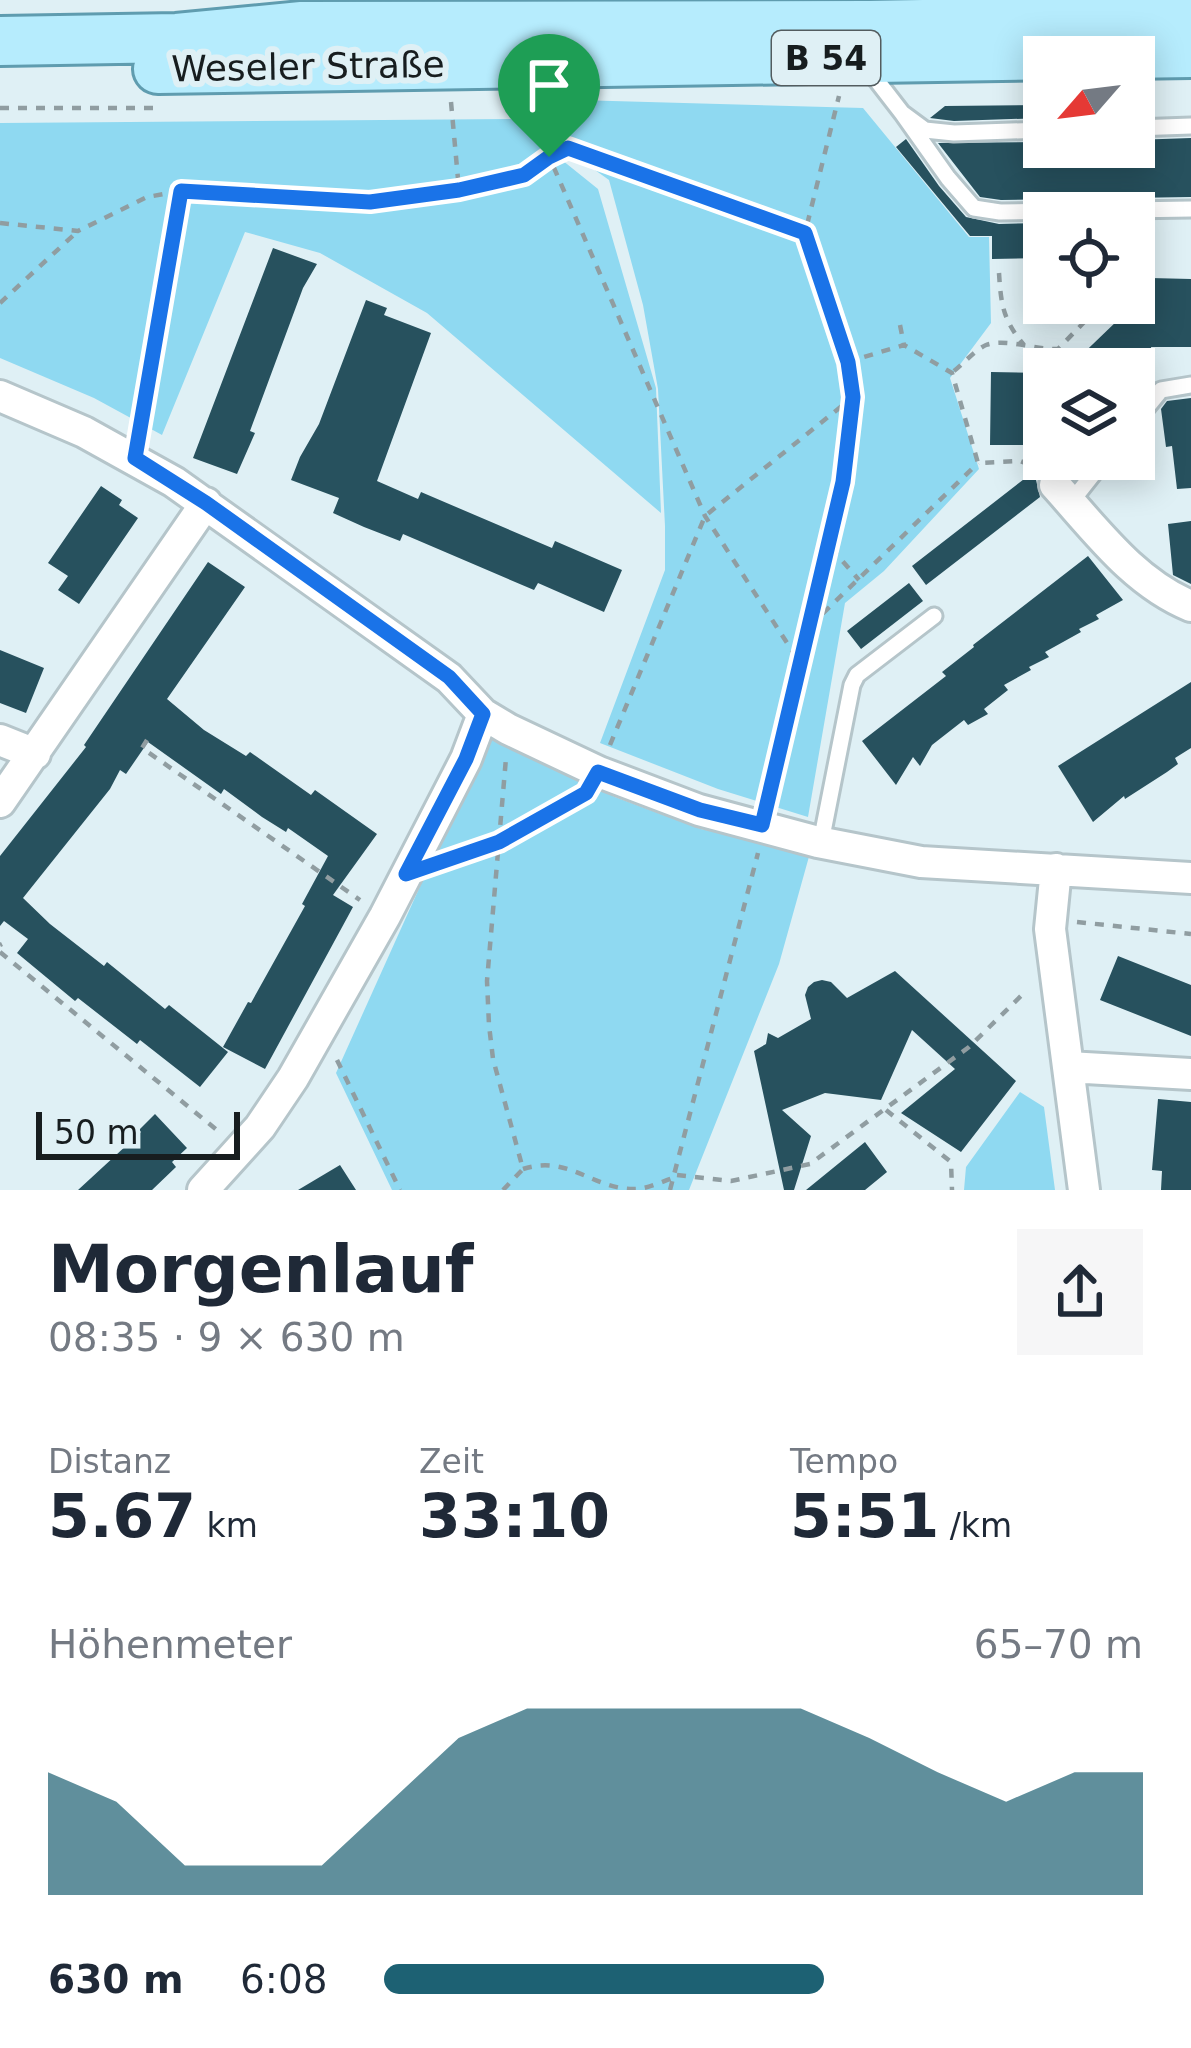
<!DOCTYPE html>
<html lang="de">
<head>
<meta charset="utf-8">
<style>
	:root { --surface:#fff; --page:#f6f6f7; --text:#1f2937; --muted:#747a83; --accent:#1d6173 }
	body { margin:0; font-family:"DejaVu Sans",sans-serif; background:var(--page); color:var(--text); height:100vh; display:flex; flex-direction:column; font-size:45px; white-space:nowrap }
	* { box-sizing:border-box; margin:0 }
	p { font-size:39px; color:var(--muted) }
	.icon { flex:none; width:66px; height:66px; fill:none; stroke:currentColor; stroke-width:2; stroke-linecap:round; stroke-linejoin:round }
	.map { position:relative; height:1190px; overflow:hidden }
	.sheet { display:flex; flex-direction:column; background:var(--surface); flex:1 }
	.sheet>* { flex:none }
	.needle { width:78px; rotate:242deg }
	.buttons { position:absolute; left:1023px; top:36px; display:grid; gap:24px }
	.buttons a { display:grid; place-items:center; width:132px; height:132px; border-radius:0px; background:var(--surface); box-shadow:0 6px 30px #0003; font-size:60px }
	.scale { position:absolute; left:36px; bottom:30px; width:204px; box-sizing:border-box; padding-left:12px; border:6px solid #171d1f; border-top:0; font-size:33px; line-height:42px; white-space:nowrap; color:#171d1f; -webkit-text-stroke:9px #dff0f5; paint-order:stroke }
	.pin { position:absolute; display:grid; place-items:center; width:102px; height:102px; color:#fff; margin:-123px -51px; border-radius:50% 50% 50% 0; rotate:-45deg; box-shadow:0 0 12px #0007 }
	.pin .icon { rotate:45deg }
	.round { display:grid; place-items:center; flex:none; width:126px; height:126px; border-radius:0px; background:var(--page) }
	.overview { display:flex; align-items:center; justify-content:space-between; height:204px; padding:0 48px }
	h1 { font-size:66px; font-weight:800; line-height:90px }
	.figures { display:grid; grid-template-columns:repeat(3,1fr); gap:18px; height:204px; padding:12px 48px }
	.figures div { display:grid; align-content:center }
	.figures b { font-size:60px; font-weight:800 }
	.figures small { font-size:33px; font-weight:400 }
	.figures p { font-size:33px }
	.chart { height:336px; padding:24px 48px }
	.chart p { display:flex; justify-content:space-between }
	.chart svg { width:100%; height:216px; margin-top:12px; fill:var(--accent); opacity:.7 }
	ul { padding:0 48px; list-style:none; font-size:39px }
	li { display:grid; grid-template-columns:192px 144px 1fr; align-items:center; height:90px }
	li i { height:30px; border-radius:15px; background:var(--accent) }
	.map>svg:first-child { display:block }
	.green { fill:#8fd9f1 }
	.building { fill:#27515e }
	.lines { fill:none; stroke-linecap:round; stroke-linejoin:round }
	.lane-casing { stroke:#b5c5ca; stroke-width:21 }
	.street-casing { stroke:#b5c5ca; stroke-width:36 }
	.primary-casing { stroke:#5f9caf; stroke-width:54 }
	.path { stroke:#909da1; stroke-width:4.5; stroke-dasharray:9 9; stroke-linecap:butt }
	.lane { stroke:#fff; stroke-width:15 }
	.street { stroke:#fff; stroke-width:30 }
	.primary { stroke:#b6ecfd; stroke-width:48 }
	.route-casing { stroke:#fff; stroke-width:24 }
	.route { stroke:#1a73e8; stroke-width:15 }
	.labels { text-anchor:middle; stroke-width:12; stroke-linejoin:round; paint-order:stroke }
	.shield { fill:#dff0f5; stroke:#535c5f; stroke-width:3 }
	.shield-label { font-size:33px; font-weight:bold; fill:#171d1f }
	.street-label { font-size:36px; fill:#171d1f; stroke:#dff0f5 }
</style>
</head>
<body>
<div class="map">
<svg width="1191" height="1190" viewBox="0 0 1191 1190">
	<rect width="100%" height="100%" fill="#dff0f5"/>
	<path class="green" d="M541,99L863,108L969,237H989L991,323L950,378L979,469L884,571L845,603L808,817L718,789L600,743L665,570V526L658,389L643,305L609,180L564,148L541,128Z
		M511,119L598,189L656,388L661,513L427,313L320,253L245,232L162,435L94,398L0,358V123Z
		M490,731L615,797L701,829L810,853L779,964L689,1190H392L336,1073Z
		M1020,1092L1044,1107L1055,1190H964L966,1167Z"/>
	<path class="building" d="M1044,105V118L954,121L930,118L945,106Z
		M1191,138V197L1001,200L980,197L938,143L1044,142V147H1134V140Z
		M906,139L939,186L966,217L999,224L1044,223V258L992,259V236H970L896,147Z
		M273,248L317,264L303,288L250,431L255,433L237,474L193,458Z
		M1150,278L1191,279V347H1151L1152,355L1138,369H1067L1119,319L1116,316L1128,303H1135L1150,288Z
		M366,300L387,308L384,315L431,333L377,481L418,499L421,492L552,548L555,541L622,570L604,612L538,583L534,590L403,534L400,541L364,527L333,513L339,498L291,480L300,457L319,424Z
		M991,372L1044,373V445H990Z
		M1191,398V488L1177,489L1172,446L1166,447L1161,409L1167,401Z
		M1050,459H1079L1067,470L1052,466L1043,470L1036,480L1040,497L926,585L912,566Z
		M101,486L122,500L119,505L138,518L79,604L58,590L68,576L48,563Z
		M1191,521V584L1173,575L1168,524Z
		M1088,556L1123,600L1096,615L1099,619L1079,629L1081,632L1045,652L1049,657L1029,667L1031,670L1004,685L1008,690L984,709L988,714L968,725L964,720L932,745L920,766L913,757L896,785L862,741L946,676L942,672L974,647L973,645Z
		M208,562L245,587L167,699L204,730L246,756L250,752L311,795L315,790L377,834L333,895L353,907L265,1069L223,1047L248,1002L251,1003L305,906L302,904L328,856L288,828L286,832L262,817L224,789L221,794L148,742L126,774L120,770L110,789L23,898L50,924L104,966L107,962L165,1009L169,1005L228,1052L200,1087L140,1040L137,1044L78,998L75,1001L17,953L28,939L4,921L0,926V856L86,747L84,745Z
		M909,583L923,601L861,649L847,631Z
		M0,650L44,668L26,713L0,703Z
		M1191,682V748L1175,758L1178,764L1167,772L1125,799L1124,796L1093,822L1058,766Z
		M1118,956L1191,985V1036L1100,1000Z
		M895,971L1016,1081L961,1152L901,1113L955,1069L912,1030L881,1100L825,1093L782,1110L811,1136L794,1190H784L754,1051L766,1044L768,1033L778,1038L811,1019L805,995L808,987L814,982L822,980L831,982L847,998Z
		M1158,1099L1191,1102V1190H1161L1162,1171L1152,1170Z
		M155,1114L187,1148L172,1162L176,1167L152,1190H78L141,1132L139,1130Z
		M865,1142L887,1172L865,1190H806Z
		M340,1165L356,1190H298Z"/>
	<g class="lines">
		<defs>
			<path id="lane" d="M868,69L902,113L925,130L954,133L1044,130
				M902,113L948,178L974,208L1000,212L1191,209
				M1134,128L1191,126
				M1134,423L1161,390L1191,385
				M1071,502L1105,459
				M821,842L852,685L857,675L934,616"/>
			<path id="street" d="M0,396L84,432L174,482L449,678L483,714L508,729L599,772L699,810L818,842L921,862L1191,878
				M1055,485C1095,529 1134,583 1191,606
				M0,740L35,754
				M0,802L206,503
				M1056,869L1050,929L1084,1190
				M1068,1067L1191,1074
				M203,1190L260,1127L293,1078L385,916L466,759L483,714"/>
			<path id="primary" d="M0,41L177,38L302,26L869,25L1191,19
				M158,69L1191,53"/>
		</defs>
		<use href="#lane" class="lane-casing"/>
		<use href="#street" class="street-casing"/>
		<use href="#primary" class="primary-casing"/>
		<path class="path" d="M534,99L535,124L705,516L800,663L767,801
			M451,102L459,190
			M0,108H157
			M0,223L78,231L147,197L181,191L370,202L459,190L524,175L549,157L568,148L805,233
			M999,273C1001,305 1003,320 1024,345
			M0,303L78,231
			M900,325L904,345
			M847,362L904,345L952,373L978,463L1020,461L1033,466
			M954,371C963,364 975,350 986,345C1005,338 1037,350 1058,349L1096,310
			M140,429L181,192
			M831,548L859,580
			M810,626L978,463
			M800,661L843,482L853,397L847,362L805,233L839,96
			M147,740L142,748L360,900
			M610,745L705,516L853,397
			M445,861L499,842L580,796
			M1077,922L1191,934
			M0,945L2,944
			M0,952L218,1131
			M337,1060L400,1190
			M886,1110L951,1162L952,1190
			M523,1169C569,1154 593,1190 635,1189C647,1189 661,1182 673,1178
			M677,1175L731,1181L810,1164L969,1047L1027,990
			M503,1190L523,1169L493,1059L489,1025L487,981L506,758
			M670,1190L758,853"/>
		<use href="#lane" class="lane"/>
		<use href="#street" class="street"/>
		<use href="#primary" class="primary"/>
	</g>
	<g class="lines">
		<defs>
			<path id="route" d="M568,148L805,233L848,362L853,397L843,482L762,825L700,810L598,772L586,793L499,842L406,874L466,759L483,714L449,677L206,503L135,458L181,191L370,202L459,190L524,175L549,157Z"/>
		</defs>
		<use href="#route" class="route-casing"/>
		<use href="#route" class="route"/>
	</g>
	<g class="labels">
		<rect class="shield" x="772" y="31" width="108" height="54" rx="9"/>
		<g class="shield-label">
			<text x="826" y="70">B 54</text>
		</g>
		<g class="street-label">
			<text transform="translate(308 66) rotate(-1)" y="13">Weseler Straße</text>
		</g>
	</g>
</svg>
<div class="buttons">
<a><svg class="needle" viewBox="-14 -14 28 28"><path d="M0-13l5 13h-10z" fill="#e53935"/><path d="M0 13l5-13h-10z" fill="#747a83"/></svg></a>
<a><svg class="icon" aria-label="locate" viewBox="0 0 24 24"><circle cx="12" cy="12" r="6"/><path d="M12 2v4M12 18v4M2 12h4M18 12h4"/></svg></a>
<a><svg class="icon" aria-label="layers" viewBox="0 0 24 24"><path d="M12 4l9 5-9 5-9-5zM3 14l9 5 9-5"/></svg></a>
</div>
<div class="scale">50 m</div>
<div class="pin" style="left:549px;top:157px;background:#1e9e55"><svg class="icon" aria-label="arrive" viewBox="0 0 24 24"><path d="M6 21V4h12l-3 4 3 4H6"/></svg></div>
</div>
<section class="sheet">
<div class="overview"><div><h1>Morgenlauf</h1><p>08:35 · 9 × 630 m</p></div><a class="round"><svg class="icon" aria-label="share" viewBox="0 0 24 24"><path d="M12 15V3M7 8l5-5 5 5M5 13v7h14v-7"/></svg></a></div>
<div class="figures">
<div><p>Distanz</p><b>5.67<small> km</small></b></div>
<div><p>Zeit</p><b>33:10</b></div>
<div><p>Tempo</p><b>5:51<small> /km</small></b></div>
</div>
<div class="chart"><p><span>Höhenmeter</span>65–70 m</p>
<svg viewBox="0 0 160 44" preserveAspectRatio="none"><path d="M0 44V19L10 25L20 38L30 38L40 38L50 25L60 12L70 6L80 6L90 6L100 6L110 6L120 12L130 19L140 25L150 19L160 19V44z"/></svg>
</div>
<ul>
<li><b>630 m</b>6:08<i style="width:58%"></i></li>
</ul>
</section>
</body>
</html>
